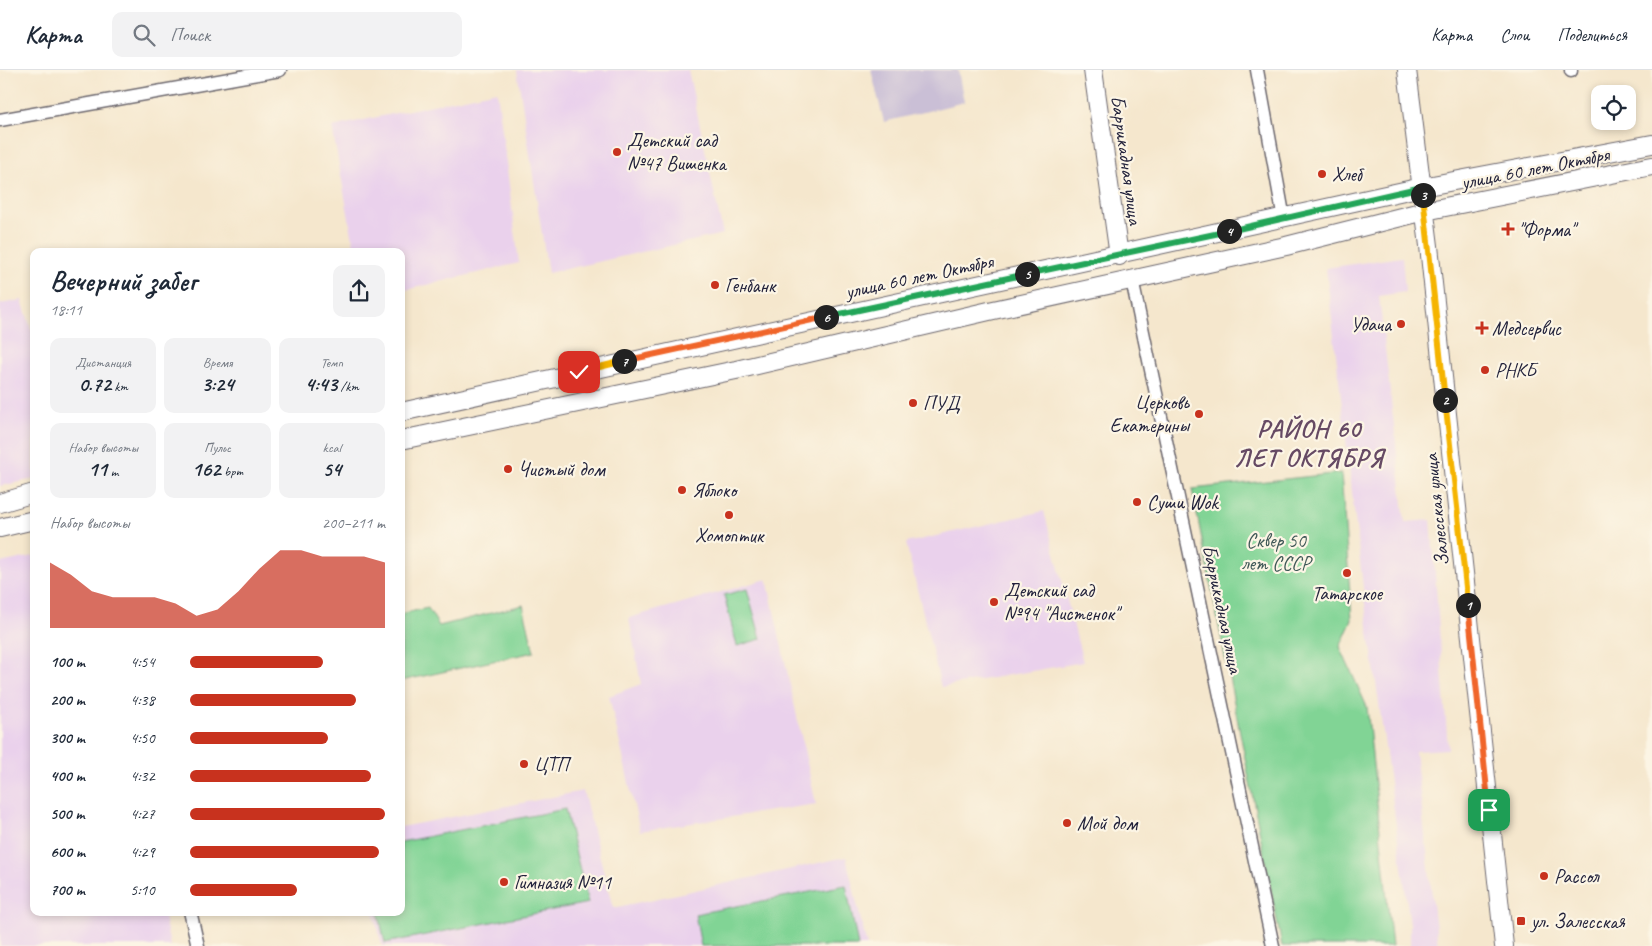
<!DOCTYPE html>
<html lang="ru">
<head>
<meta charset="utf-8">
<style>
	:root { --surface:#fff; --page:#f2f2f3; --text:#1f2937; --muted:#747a83; --line:#e0e1e3; --accent:#c8321e }
	body { margin:0; font-family:Caveat,sans-serif; background:var(--page); color:var(--text); height:100vh; display:flex; flex-direction:column; font-size:19px; white-space:nowrap }
	* { box-sizing:border-box; margin:0 }
	p { font-size:16px; color:var(--muted) }
	.icon { flex:none; width:28px; height:28px; fill:none; stroke:currentColor; stroke-width:2; stroke-linecap:round; stroke-linejoin:round }
	.map { position:relative; flex:1; overflow:hidden }
	.drawer { position:absolute; left:30px; top:178px; width:375px; height:668px; display:flex; flex-direction:column; background:var(--surface); border-radius:10px; box-shadow:0 2px 8px #0003 }
	.drawer>* { flex:none }
	.buttons { position:absolute; left:1591px; top:15px; display:grid; gap:10px }
	.buttons a { display:grid; place-items:center; width:45px; height:45px; border-radius:10px; background:var(--surface); box-shadow:0 2px 8px #0003; font-size:25px }
	.pin { position:absolute; display:grid; place-items:center; width:42px; height:42px; color:#fff; margin:-21px; border-radius:10px; box-shadow:0 2px 8px #0006 }
	.km { position:absolute; width:25px; height:25px; margin:-12px; border-radius:50%; background:#222; color:#fff; font-size:14px; line-height:25px; text-align:center }
	.round { display:grid; place-items:center; flex:none; width:52px; height:52px; border-radius:10px; background:var(--page) }
	.overview { display:flex; align-items:center; justify-content:space-between; height:85px; padding:0 20px }
	h1 { font-size:28px; font-weight:800; line-height:38px }
	.figures { display:grid; grid-template-columns:repeat(3,1fr); gap:8px; height:85px; padding:5px 20px }
	.figures div { display:grid; align-content:center; border-radius:10px; background:var(--page); text-align:center }
	.figures b { font-size:21px; font-weight:800 }
	.figures small { font-size:14px; font-weight:400 }
	.figures p { font-size:14px }
	.chart { height:140px; padding:10px 20px }
	.chart p { display:flex; justify-content:space-between }
	.chart svg { width:100%; height:90px; margin-top:5px; fill:var(--accent); opacity:.7 }
	ul { padding:0 20px; list-style:none; font-size:16px }
	li { display:grid; grid-template-columns:80px 60px 1fr; align-items:center; height:38px }
	li i { height:12px; border-radius:6px; background:var(--accent) }
	header { display:flex; align-items:center; gap:30px; box-sizing:border-box; height:70px; padding:0 25px; background:var(--surface); border-bottom:1px solid var(--line) }
	header strong { font-size:24px }
	nav { display:flex; gap:28px; margin-inline-start:auto; font-size:18px }
	.search { width:350px; height:45px; background:var(--page); display:flex; align-items:center; gap:12px; box-sizing:border-box; padding:0 18px; border-radius:10px; color:var(--muted); font-size:19px }
	.map>svg:first-child { display:block }
	.built { fill:#ead1ec }
	.industrial { fill:#cabfd6 }
	.green { fill:#81d495; stroke:#527b68 }
	.lines { fill:none; stroke-linecap:round; stroke-linejoin:round }
	.street-casing { stroke:#6c676e; stroke-width:15 }
	.secondary-casing { stroke:#6c676e; stroke-width:20 }
	.street { stroke:#fff; stroke-width:12 }
	.secondary { stroke:#fff; stroke-width:18 }
	.split-1-casing { stroke:#fff; stroke-width:10 }
	.split-2-casing { stroke:#fff; stroke-width:10 }
	.split-3-casing { stroke:#fff; stroke-width:10 }
	.split-4-casing { stroke:#fff; stroke-width:10 }
	.split-5-casing { stroke:#fff; stroke-width:10 }
	.split-6-casing { stroke:#fff; stroke-width:10 }
	.split-7-casing { stroke:#fff; stroke-width:10 }
	.split-8-casing { stroke:#fff; stroke-width:10 }
	.split-1 { stroke:#f0652b; stroke-width:6 }
	.split-2 { stroke:#f5b400; stroke-width:6 }
	.split-3 { stroke:#f5b400; stroke-width:6 }
	.split-4 { stroke:#22a559; stroke-width:6 }
	.split-5 { stroke:#22a559; stroke-width:6 }
	.split-6 { stroke:#22a559; stroke-width:6 }
	.split-7 { stroke:#f0652b; stroke-width:6 }
	.split-8 { stroke:#f5b400; stroke-width:6 }
	.poi-dot { fill:#c8321e; stroke:#fcf5e5; stroke-width:2 }
	.labels { text-anchor:middle; stroke-width:4.5; stroke-linejoin:round; paint-order:stroke }
	.poi-label { font-size:20px; fill:#22223b; stroke:#fcf5e5; text-anchor:start }
	.street-label { font-size:20px; fill:#22223b; stroke:#fcf5e5 }
	.park-label { font-size:20px; fill:#3e5756; stroke:#fcf5e5 }
	.district-label { font-size:25px; font-weight:bold; letter-spacing:1px; fill:#664a64; stroke:#fcf5e5 }
</style>
</head>
<body>
<header>
<strong>Карта</strong>
<div class="search"><svg class="icon" aria-label="search" viewBox="0 0 24 24"><circle cx="10" cy="10" r="6"/><path d="M15 15l6 6"/></svg>Поиск</div>
<nav><a>Карта</a><a>Слои</a><a>Поделиться</a></nav>
</header>
<div class="map">
<svg width="1652" height="876" viewBox="0 0 1652 876">
	<rect width="100%" height="100%" fill="#fcf5e5"/>
	<filter id="ink" filterUnits="userSpaceOnUse"><feTurbulence type="fractalNoise" baseFrequency=".02" numOctaves="2"/><feDisplacementMap in="SourceGraphic" scale="10" xChannelSelector="R" yChannelSelector="G"/><feConvolveMatrix kernelMatrix="1 2 1 2 8 2 1 2 1" color-interpolation-filters="sRGB"/></filter>
	<filter id="wash" filterUnits="userSpaceOnUse"><feTurbulence type="fractalNoise" baseFrequency=".0096" numOctaves="4" result="noise"/><feDisplacementMap in="SourceGraphic" scale="20" xChannelSelector="R" yChannelSelector="G"/><feGaussianBlur stdDeviation="1.12" result="paint"/><feColorMatrix in="noise" values="0 0 0 0 0 0 0 0 0 0 0 0 0 0 0 0 0 1.4 0 .05"/><feComposite in="paint" operator="in"/></filter>
	<g filter="url(#wash)">
		<rect width="100%" height="100%" fill="#f5e7cd"/>
		<path class="built" d="M517,0H688L723,164L548,203Z
			M497,21L519,193L401,221V181H355L332,57Z
			M1402,187L1405,222L1379,226L1405,452L1431,450L1448,679L1415,681L1438,876H1410V854L1365,534L1326,198Z
			M22,230L34,268V409L0,416V234Z
			M1044,441L1083,592L941,617L906,473Z
			M34,486V841H163L170,876H0V493Z
			M767,509L816,734L640,761L609,626L641,614L629,548Z
			M583,721L613,838L846,787L867,876H382L373,841H401V757Z"/>
		<path class="industrial" d="M871,0H958L964,32L884,52Z"/>
		<path class="green" d="M1341,403L1352,550L1340,577L1367,637L1392,876H1282L1192,419Z
			M747,519L761,569L737,576L724,525Z
			M523,535L534,582L401,611V547L404,543L428,538L439,556Z
			M565,739L588,833L385,873L378,841H401V772Z
			M846,815L858,876H701L695,844Z"/>
	</g>
	<g filter="url(#ink)">
		<g class="lines">
			<defs>
				<path id="street" d="M1257,0L1284,149
					M1571,0V1
					M0,50L280,0
					M1132,210L1273,876
					M190,841L198,876"/>
				<path id="secondary" d="M1093,0L1119,186
					M1407,0L1429,176L1504,876
					M401,342L1422,117L1652,74
					M401,370L736,300L989,241L1286,176L1425,141L1652,96
					M0,433L34,423
					M0,458L34,450"/>
			</defs>
			<use href="#street" class="street-casing"/>
			<use href="#secondary" class="secondary-casing"/>
			<use href="#street" class="street"/>
			<use href="#secondary" class="secondary"/>
		</g>
	</g>
	<g class="lines" filter="url(#ink)">
		<defs>
			<path id="split-1" d="M1468,535L1489,740"/>
			<path id="split-2" d="M1445,330L1468,535"/>
			<path id="split-3" d="M1423,125L1445,330"/>
			<path id="split-4" d="M1229,161L1422,117L1423,125"/>
			<path id="split-5" d="M1027,204L1229,161"/>
			<path id="split-6" d="M826,247L1027,204"/>
			<path id="split-7" d="M624,291L826,247"/>
			<path id="split-8" d="M579,302L624,291"/>
		</defs>
		<use href="#split-1" class="split-1-casing"/>
		<use href="#split-2" class="split-2-casing"/>
		<use href="#split-3" class="split-3-casing"/>
		<use href="#split-4" class="split-4-casing"/>
		<use href="#split-5" class="split-5-casing"/>
		<use href="#split-6" class="split-6-casing"/>
		<use href="#split-7" class="split-7-casing"/>
		<use href="#split-8" class="split-8-casing"/>
		<use href="#split-1" class="split-1"/>
		<use href="#split-2" class="split-2"/>
		<use href="#split-3" class="split-3"/>
		<use href="#split-4" class="split-4"/>
		<use href="#split-5" class="split-5"/>
		<use href="#split-6" class="split-6"/>
		<use href="#split-7" class="split-7"/>
		<use href="#split-8" class="split-8"/>
	</g>
	<g class="poi-dot">
		<circle cx="617" cy="82" r="5"/>
		<circle cx="1322" cy="104" r="5"/>
		<path d="M1505.5 151.5h5v5h5v5h-5v5h-5v-5h-5v-5h5z"/>
		<circle cx="715" cy="215" r="5"/>
		<circle cx="1401" cy="254" r="5"/>
		<path d="M1479.5 250.5h5v5h5v5h-5v5h-5v-5h-5v-5h5z"/>
		<circle cx="1485" cy="300" r="5"/>
		<circle cx="913" cy="333" r="5"/>
		<circle cx="1199" cy="344" r="5"/>
		<circle cx="508" cy="399" r="5"/>
		<circle cx="682" cy="420" r="5"/>
		<circle cx="1137" cy="432" r="5"/>
		<circle cx="729" cy="445" r="5"/>
		<circle cx="1347" cy="503" r="5"/>
		<circle cx="994" cy="532" r="5"/>
		<circle cx="524" cy="694" r="5"/>
		<circle cx="1067" cy="753" r="5"/>
		<circle cx="1544" cy="806" r="5"/>
		<circle cx="504" cy="812" r="5"/>
		<rect x="1516" y="846" width="10" height="10" rx="2.5"/>
	</g>
	<g class="labels">
		<g class="poi-label">
			<text x="627" y="77">Детский сад<tspan x="627" dy="23">№47 Вишенка</tspan></text>
			<text x="1332" y="111">Хлеб</text>
			<text x="1518" y="166">"Форма"</text>
			<text x="725" y="222">Генбанк</text>
			<text x="1391" y="261" text-anchor="end">Удача</text>
			<text x="1492" y="265">Медсервис</text>
			<text x="1495" y="307">РНКБ</text>
			<text x="1189" y="339" text-anchor="end">Церковь<tspan x="1189" dy="23">Екатерины</tspan></text>
			<text x="923" y="340">ПУД</text>
			<text x="518" y="406">Чистый дом</text>
			<text x="692" y="427">Яблоко</text>
			<text x="1147" y="439">Суши Wok</text>
			<text x="729" y="472" text-anchor="middle">Хомоптик</text>
			<text x="1004" y="527">Детский сад<tspan x="1004" dy="23">№94 "Аистенок"</tspan></text>
			<text x="1347" y="530" text-anchor="middle">Татарское</text>
			<text x="534" y="701">ЦТП</text>
			<text x="1077" y="760">Мой дом</text>
			<text x="1554" y="813">Рассол</text>
			<text x="514" y="819">Гимназия №11</text>
			<text x="1531" y="858">ул. Залесская</text>
		</g>
		<g class="street-label">
			<text transform="translate(1127 90) rotate(82)" y="7">Баррикадная улица</text>
			<text transform="translate(1535 98) rotate(-11)" y="7">улица 60 лет Октября</text>
			<text transform="translate(919 206) rotate(-12)" y="7">улица 60 лет Октября</text>
			<text transform="translate(1436 440) rotate(-96)" y="7">Залесская улица</text>
			<text transform="translate(1223 539) rotate(78)" y="7">Баррикадная улица</text>
		</g>
		<g class="park-label">
			<text x="1276" y="477">Сквер 50<tspan x="1276" dy="23">лет СССР</tspan></text>
		</g>
		<g class="district-label">
			<text x="1309" y="367">РАЙОН 60<tspan x="1309" dy="29">ЛЕТ ОКТЯБРЯ</tspan></text>
		</g>
	</g>
</svg>
<div class="buttons">
<a><svg class="icon" aria-label="locate" viewBox="0 0 24 24"><circle cx="12" cy="12" r="6"/><path d="M12 2v4M12 18v4M2 12h4M18 12h4"/></svg></a>
</div>
<div class="pin" style="left:1489px;top:740px;background:#1e9e55"><svg class="icon" aria-label="arrive" viewBox="0 0 24 24"><path d="M6 21V4h12l-3 4 3 4H6"/></svg></div>
<div class="pin" style="left:579px;top:302px;background:#d93025"><svg class="icon" aria-label="check" viewBox="0 0 24 24"><path d="M5 12l5 5 9-10"/></svg></div>
<b class="km" style="left:1468px;top:535px">1</b>
<b class="km" style="left:1445px;top:330px">2</b>
<b class="km" style="left:1423px;top:125px">3</b>
<b class="km" style="left:1229px;top:161px">4</b>
<b class="km" style="left:1027px;top:204px">5</b>
<b class="km" style="left:826px;top:247px">6</b>
<b class="km" style="left:624px;top:291px">7</b>
<section class="drawer">
<div class="overview"><div><h1>Вечерний забег</h1><p>18:11</p></div><a class="round"><svg class="icon" aria-label="share" viewBox="0 0 24 24"><path d="M12 15V3M7 8l5-5 5 5M5 13v7h14v-7"/></svg></a></div>
<div class="figures">
<div><p>Дистанция</p><b>0.72<small> km</small></b></div>
<div><p>Время</p><b>3:24</b></div>
<div><p>Темп</p><b>4:43<small> /km</small></b></div>
</div>
<div class="figures">
<div><p>Набор высоты</p><b>11<small> m</small></b></div>
<div><p>Пульс</p><b>162<small> bpm</small></b></div>
<div><p>kcal</p><b>54</b></div>
</div>
<div class="chart"><p><span>Набор высоты</span>200–211 m</p>
<svg viewBox="0 0 160 44" preserveAspectRatio="none"><path d="M0 44V12L10 18L20 26L30 29L40 29L50 29L60 32L70 38L80 35L90 26L100 15L110 6L120 6L130 9L140 9L150 9L160 12V44z"/></svg>
</div>
<ul>
<li><b>100 m</b>4:54<i style="width:68%"></i></li>
<li><b>200 m</b>4:38<i style="width:85%"></i></li>
<li><b>300 m</b>4:50<i style="width:71%"></i></li>
<li><b>400 m</b>4:32<i style="width:93%"></i></li>
<li><b>500 m</b>4:27<i style="width:100%"></i></li>
<li><b>600 m</b>4:29<i style="width:97%"></i></li>
<li><b>700 m</b>5:10<i style="width:55%"></i></li>
</ul>
</section>
</div>
</body>
</html>
